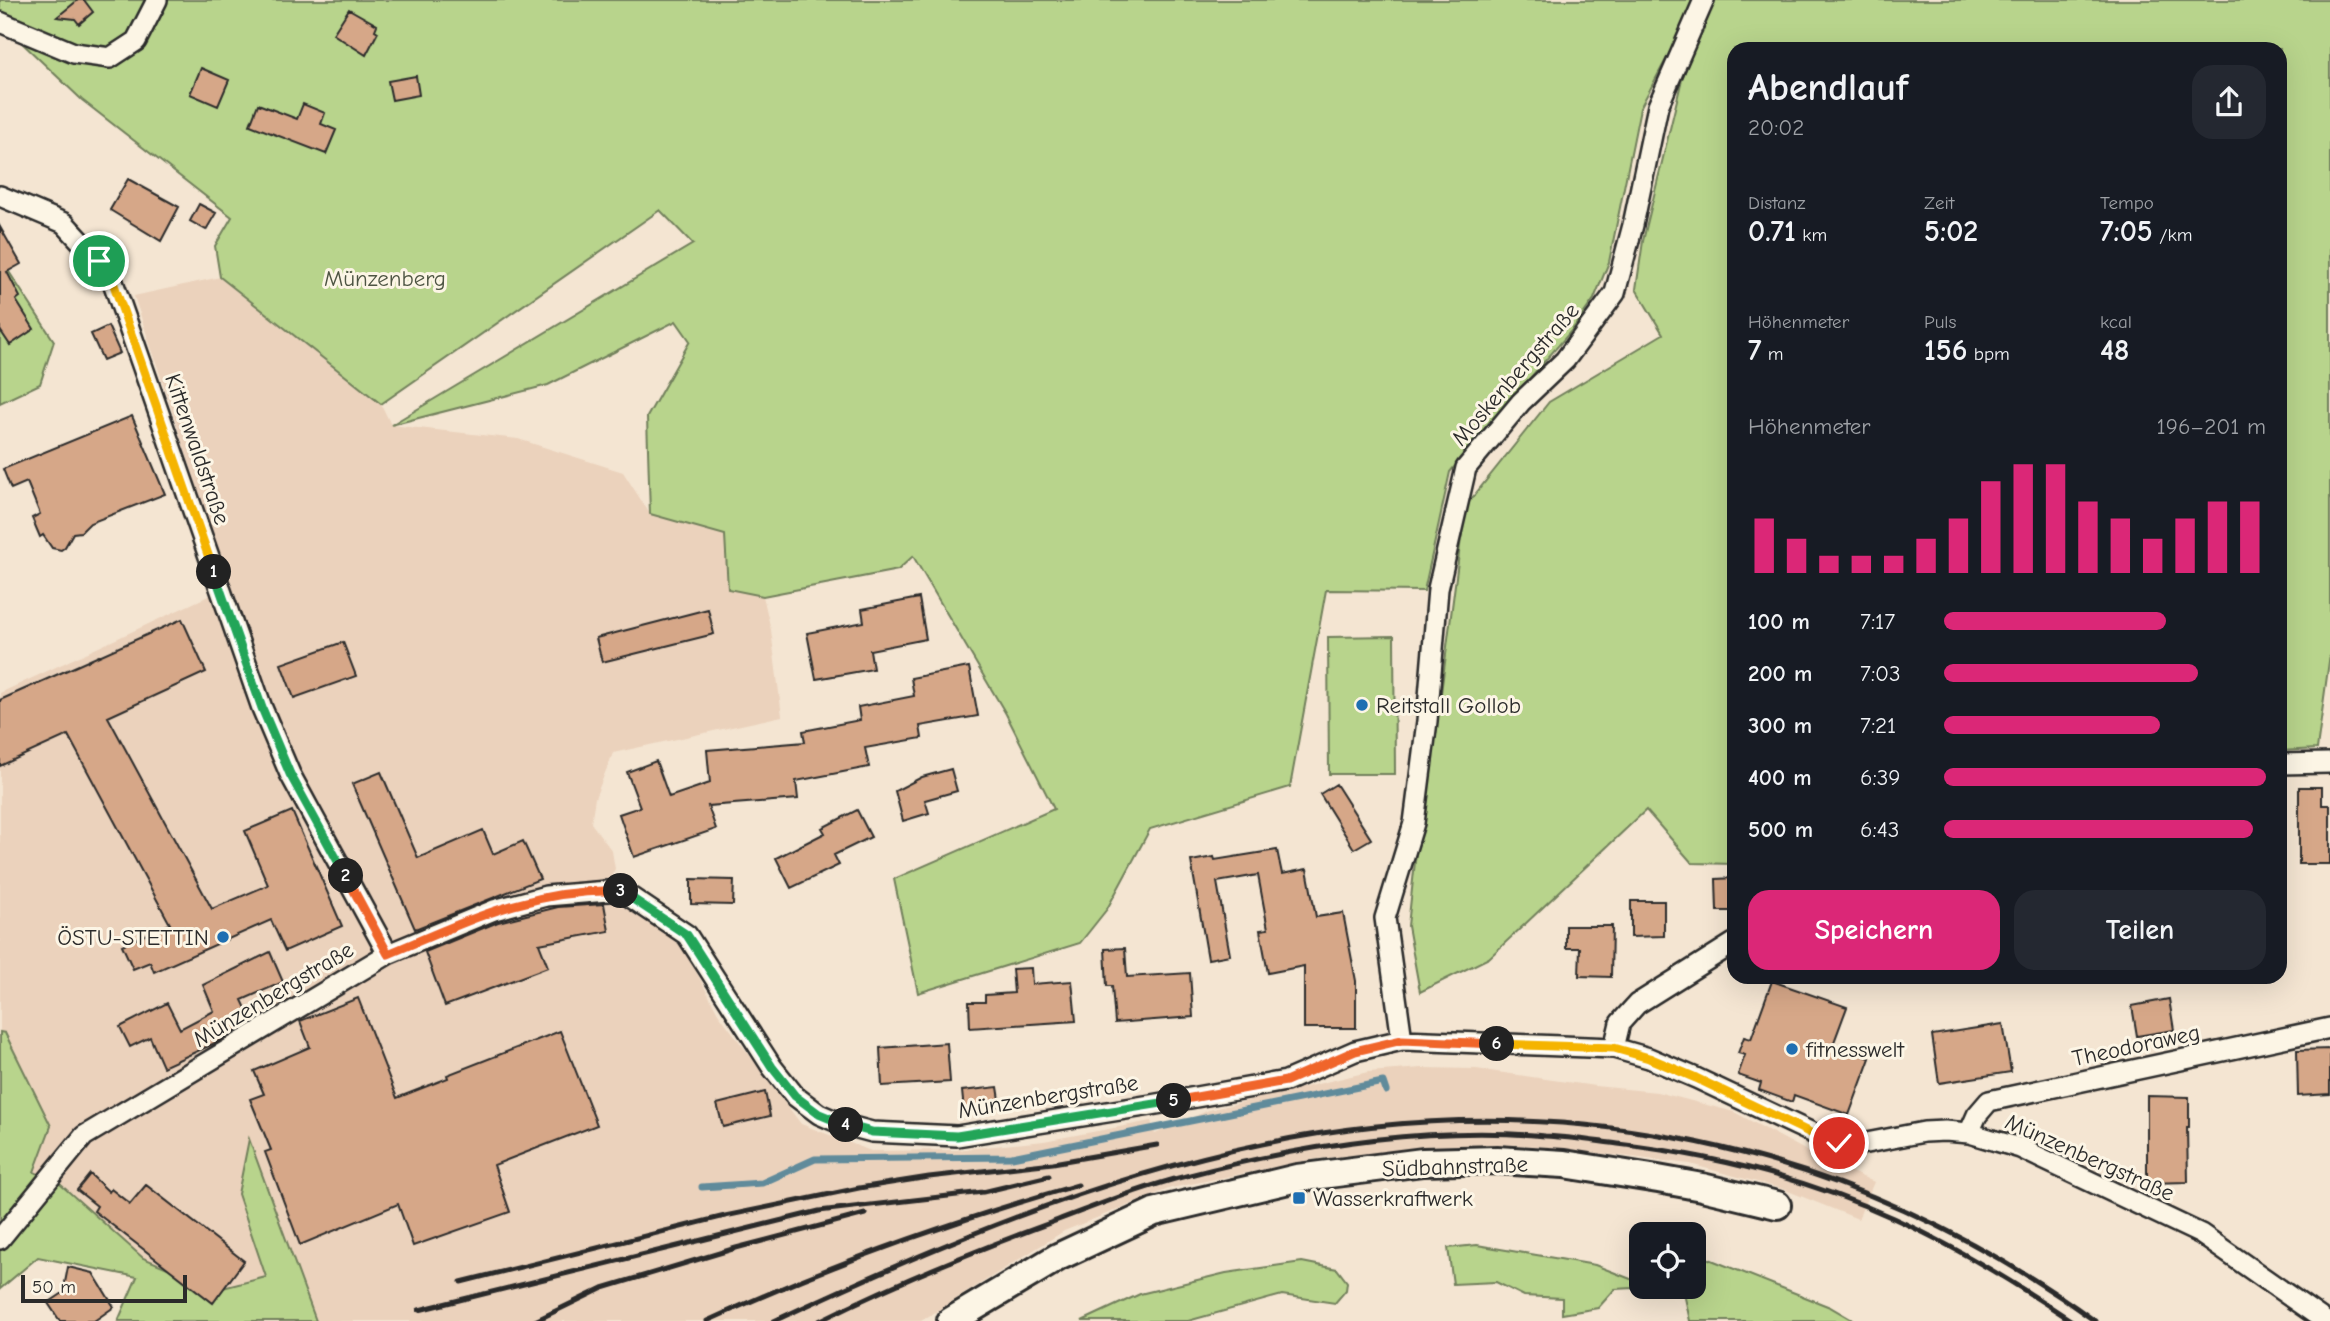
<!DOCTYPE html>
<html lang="de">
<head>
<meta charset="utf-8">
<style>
	:root { --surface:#171b24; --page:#242831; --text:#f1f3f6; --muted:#9ea1a6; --accent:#db2777 }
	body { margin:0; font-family:"Comic Neue",sans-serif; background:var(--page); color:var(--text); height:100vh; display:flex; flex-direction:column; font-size:26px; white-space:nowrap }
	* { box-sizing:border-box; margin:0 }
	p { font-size:23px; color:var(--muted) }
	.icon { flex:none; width:38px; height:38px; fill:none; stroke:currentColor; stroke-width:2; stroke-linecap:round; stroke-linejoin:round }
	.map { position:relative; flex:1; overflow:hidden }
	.drawer { position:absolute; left:1727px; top:42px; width:560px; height:942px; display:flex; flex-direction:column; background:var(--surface); border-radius:21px; box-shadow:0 7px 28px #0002 }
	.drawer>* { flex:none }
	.controls { position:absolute; left:1629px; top:1222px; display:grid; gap:14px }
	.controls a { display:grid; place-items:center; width:77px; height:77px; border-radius:14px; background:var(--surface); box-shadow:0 7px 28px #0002; font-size:35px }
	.scale { position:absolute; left:21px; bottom:18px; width:166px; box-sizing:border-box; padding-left:7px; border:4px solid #2b2b2b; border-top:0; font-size:19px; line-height:24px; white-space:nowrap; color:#2b2b2b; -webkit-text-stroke:5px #fcf5e5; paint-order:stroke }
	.pin { position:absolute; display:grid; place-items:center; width:60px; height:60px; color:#fff; margin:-30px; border:4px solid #fff; border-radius:50%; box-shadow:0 2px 7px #0007 }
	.km { position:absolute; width:35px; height:35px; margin:-18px; border-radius:50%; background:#222; color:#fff; font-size:19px; line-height:35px; text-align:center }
	.round { display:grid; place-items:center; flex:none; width:74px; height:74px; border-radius:21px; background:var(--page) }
	.overview { display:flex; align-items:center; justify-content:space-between; height:119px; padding:0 21px }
	h1 { font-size:38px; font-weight:800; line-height:52px }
	.metrics { display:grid; grid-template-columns:repeat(3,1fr); gap:10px; height:119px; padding:7px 21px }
	.metrics div { display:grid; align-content:center }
	.metrics b { font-size:30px; font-weight:800 }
	.metrics small { font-size:19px; font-weight:400 }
	.metrics p { font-size:19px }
	.chart { height:196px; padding:14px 21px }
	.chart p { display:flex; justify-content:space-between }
	.chart svg { width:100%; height:126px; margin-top:7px; stroke:var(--accent); stroke-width:6 }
	.button { display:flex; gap:14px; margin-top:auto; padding:14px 21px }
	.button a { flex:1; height:80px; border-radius:21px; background:var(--accent); color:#fff; font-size:28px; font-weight:800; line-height:80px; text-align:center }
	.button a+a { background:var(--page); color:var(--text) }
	ul { padding:0 21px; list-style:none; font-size:23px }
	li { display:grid; grid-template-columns:112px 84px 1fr; align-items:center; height:52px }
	li i { height:18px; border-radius:9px; background:var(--accent) }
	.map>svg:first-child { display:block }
	.built { fill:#ebd2bc }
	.green { fill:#b8d48c; stroke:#72805c; stroke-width:2 }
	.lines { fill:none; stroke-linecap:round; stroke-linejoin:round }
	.stream { stroke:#618b9b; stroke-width:7 }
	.building { fill:#d6a788; stroke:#2b2b2b; stroke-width:2 }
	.minor-casing { stroke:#2b2b2b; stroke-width:24 }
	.secondary-casing { stroke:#2b2b2b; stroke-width:32 }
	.minor { stroke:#fcf5e5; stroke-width:19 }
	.secondary { stroke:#fcf5e5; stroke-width:26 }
	.rail { stroke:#2b2b2b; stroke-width:5 }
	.split-1-casing { stroke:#fff; stroke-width:14 }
	.split-2-casing { stroke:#fff; stroke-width:14 }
	.split-3-casing { stroke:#fff; stroke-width:14 }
	.split-4-casing { stroke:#fff; stroke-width:14 }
	.split-5-casing { stroke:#fff; stroke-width:14 }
	.split-6-casing { stroke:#fff; stroke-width:14 }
	.split-7-casing { stroke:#fff; stroke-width:14 }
	.split-1 { stroke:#f5b400; stroke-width:9 }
	.split-2 { stroke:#22a559; stroke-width:9 }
	.split-3 { stroke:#f0652b; stroke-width:9 }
	.split-4 { stroke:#22a559; stroke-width:9 }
	.split-5 { stroke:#22a559; stroke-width:9 }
	.split-6 { stroke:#f0652b; stroke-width:9 }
	.split-7 { stroke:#f5b400; stroke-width:9 }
	.poi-dot { fill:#1f6fb2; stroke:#fcf5e5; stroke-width:2.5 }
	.labels { text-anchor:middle; stroke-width:6; stroke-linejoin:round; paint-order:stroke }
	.park-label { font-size:23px; fill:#4e5543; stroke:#fcf5e5 }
	.street-label { font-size:23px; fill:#2b2b2b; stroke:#fcf5e5 }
	.poi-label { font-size:23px; fill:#2b2b2b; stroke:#fcf5e5; text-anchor:start }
</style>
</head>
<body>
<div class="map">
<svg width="2330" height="1321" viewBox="0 0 2330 1321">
	<rect width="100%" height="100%" fill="#f4e5d2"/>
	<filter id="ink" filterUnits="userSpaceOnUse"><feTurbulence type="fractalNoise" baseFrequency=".0143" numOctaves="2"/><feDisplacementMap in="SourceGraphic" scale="14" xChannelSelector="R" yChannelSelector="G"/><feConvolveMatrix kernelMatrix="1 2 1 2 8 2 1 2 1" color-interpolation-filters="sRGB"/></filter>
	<g filter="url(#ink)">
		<path class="built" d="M220,277L381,404L391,425L518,439L623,472L650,514L726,535L728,588L763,596L771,630L782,716L613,753L595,798L591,823L612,851L615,869L610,878L617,902L681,943L718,1013L801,1124L871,1151L956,1150L1044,1141L1151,1121L1155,1134L1209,1110L1368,1072L1422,1068L1476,1069L1595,1086L1657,1092L1734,1112L1818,1157L1874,1182L1858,1219L1783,1189L1690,1164L1538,1146L1498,1144L1427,1146L1309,1160L1171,1188L1064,1231L921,1321H316L249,1140L238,1194L266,1277L220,1289L143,1258L60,1184L34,1172L5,1033L0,1032V693L230,586L134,296Z"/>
		<path class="green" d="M0,0H1698L1640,108L1609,262L1594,299L1572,330L1494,419L1450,472L1424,591L1326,590L1290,787L1150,829L1107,909L1080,943L918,993L894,879L1054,809L1006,714L913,556L898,570L763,596L728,589L725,535L650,514L647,417L690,341L676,321L548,385L391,425L693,244L660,210L381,404L220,277L215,246L232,217L82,100L0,22Z
			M1713,0H2330V654L2317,749L2280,751V49H1734V864L1692,863L1646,810L1489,958L1420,992L1408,926L1420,816L1441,693L1465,507L1549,402L1663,334L1636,289L1643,241L1682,79Z
			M0,258L54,341L40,384L0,403Z
			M1394,636L1395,774H1329L1328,637Z
			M0,1032L5,1033L51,1126L34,1172L60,1184L143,1258L219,1289L266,1277L238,1194L249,1139L316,1321H118L137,1277L38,1257L0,1289Z
			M1477,1245L1595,1265L1641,1283L1642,1286L1653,1287L1615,1289L1598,1308L1562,1314V1298L1524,1296L1496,1282L1453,1284L1448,1248Z
			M1694,1253L1830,1307L1854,1321H1690L1684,1293L1667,1289L1665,1286H1694Z
			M1302,1262L1337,1269L1347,1282L1346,1290L1335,1303L1282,1295L1188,1321H1082L1140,1294L1226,1273Z"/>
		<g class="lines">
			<path class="stream" d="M702,1187L762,1183L815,1159L1012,1157L1383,1082L1386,1091"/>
		</g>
		<path class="building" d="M78,0H84L93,12L79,24L75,19L57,17Z
			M349,9L377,25L375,30L378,32L366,55L333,34Z
			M201,68L229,80L218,106L190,94Z
			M416,76L419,95L392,100L388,81Z
			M258,104L297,119L303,104L325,113L321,124L336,130L326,154L250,125Z
			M128,179L179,207L161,241L110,210Z
			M199,204L216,213L206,230L190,221Z
			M0,227L21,264L7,272L20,297L16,300L34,329L10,345L0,330Z
			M108,326L120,353L103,360L91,334Z
			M132,416L165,494L90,523L81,532L73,533L65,547L61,550L52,548L43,535L40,537L32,518L40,514L27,482L11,489L3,469Z
			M919,598L926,639L870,650L873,669L816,679L807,633L864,622L862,609Z
			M708,609L714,634L602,662L596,638Z
			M182,619L206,672L108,717L212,909L268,885L245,831L292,811L342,926L285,951L271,920L154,972L150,962L133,969L122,945L170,924L68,735L0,766V700Z
			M343,642L356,676L294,698L281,664Z
			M969,667L978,716L920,726L922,738L865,748L869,767L796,781L798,799L708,806L716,829L634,857L619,814L640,807L627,772L656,761L669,797L710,783L707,750L805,742L803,731L860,720L858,707L914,696L911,678Z
			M951,769L957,791L925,800L929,813L903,821L895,791L922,777Z
			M381,772L418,858L483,830L493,854L523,841L540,879L415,929L352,784Z
			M1336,784L1371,839L1354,849L1320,794Z
			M2299,787H2322V805H2330V864H2299Z
			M857,810L871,837L834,855L839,865L791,888L776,858L825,833L822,828Z
			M1277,850L1282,874L1307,869L1316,917L1343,913L1356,981V1028H1304V966L1268,973L1260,930L1268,929L1258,875L1217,882L1230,955L1208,959L1191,861L1214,857L1215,860Z
			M1734,878V911H1717L1716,879Z
			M691,879L734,880L733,905L691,904Z
			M1631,901H1664V936L1631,937Z
			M604,904L609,931L539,944L548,967L445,1006L425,952L498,922L558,907Z
			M1566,926H1612L1611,977L1579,976L1580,948H1566Z
			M1125,948L1127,977L1190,973L1193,1017L1115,1023L1112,986H1107L1105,949Z
			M270,952L283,982L242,1000L252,1021L215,1043L163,1067L150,1037L130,1047L120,1027L167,1003L180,1029L214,1011L203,985Z
			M1031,968L1032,984L1072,981L1076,1021L970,1028L969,1002H985V995L1014,993L1012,969Z
			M1772,981L1847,1007L1833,1045L1870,1058L1849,1115L1794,1095L1792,1102L1759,1090L1761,1083L1738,1075L1745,1055L1738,1053L1744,1037L1751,1039Z
			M358,998L397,1098L448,1078L447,1075L560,1031L597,1125L494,1165L510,1212L413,1246L398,1204L300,1245L265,1152L271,1150L250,1099L264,1094L254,1071L310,1047L300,1021Z
			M2169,999L2174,1030L2137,1036L2132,1006Z
			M2003,1024L2011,1072L1939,1083L1932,1035Z
			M947,1043L950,1082L882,1086L880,1048Z
			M2330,1049V1094L2298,1096L2297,1050Z
			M998,1087L1001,1106L964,1111L962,1091Z
			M765,1092L770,1116L723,1127L717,1104Z
			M2147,1096L2189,1097V1127H2187L2188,1182L2147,1183Z
			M90,1174L109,1192L111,1189L130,1204L146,1185L244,1261L213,1303L94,1211L97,1206L77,1190Z
			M68,1267L93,1273L114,1307L94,1321H60L48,1303L63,1293Z"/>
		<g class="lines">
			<defs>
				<path id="minor" d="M0,22L74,53L110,58L136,41L157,0
					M0,196L64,223L99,261L113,282L262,708L290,774L388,954
					M2280,764L2330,763
					M1402,1040L1385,918L1414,823L1427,721L1438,589L1466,468L1521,402L1565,360L1615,293L1633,225L1658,106L1704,0
					M1614,1048L1620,1023L1637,1004L1734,943
					M1969,1133L1977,1115L1989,1101L2330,1028
					M0,1239L84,1136L388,954L494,910L546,896L620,890L687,935L772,1067L795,1096L819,1114L842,1124L872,1132L957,1136L1151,1105L1286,1081L1355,1051L1402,1040L1614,1048L1649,1058L1696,1078L1821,1137L1839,1143L1856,1145L1924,1132L1945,1131L1969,1133L2020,1148L2201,1234L2325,1321"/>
				<path id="secondary" d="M951,1321L1058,1257L1154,1212L1297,1178L1423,1162L1497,1160L1564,1164L1658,1179L1702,1187L1777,1205"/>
			</defs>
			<use href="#minor" class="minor-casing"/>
			<use href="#secondary" class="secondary-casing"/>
			<use href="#minor" class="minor"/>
			<use href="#secondary" class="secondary"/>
			<path class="rail" d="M461,1282L725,1216L859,1188L929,1177L1053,1163L1157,1145
				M419,1310L819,1211L983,1192L1049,1176
				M535,1321L603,1288L736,1248L865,1214
				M707,1321C826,1266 952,1221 1078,1185
				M774,1321C930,1248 1093,1179 1262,1144C1560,1082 1849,1143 2095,1321
				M819,1321C897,1282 976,1250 1058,1220C1101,1204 1145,1186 1190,1175C1304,1145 1427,1126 1545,1136C1569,1137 1594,1141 1618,1144C1712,1155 1807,1179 1893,1218C1955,1246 2015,1283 2072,1321"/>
		</g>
	</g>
	<g class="lines" filter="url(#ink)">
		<defs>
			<path id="split-1" d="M99,261L113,282L214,572"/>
			<path id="split-2" d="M214,572L262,708L290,774L346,876"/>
			<path id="split-3" d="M346,876L388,954C467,921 533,888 621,891"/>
			<path id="split-4" d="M621,891L687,935L772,1067L795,1096L819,1114L846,1125"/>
			<path id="split-5" d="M846,1125L872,1132L957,1136L1174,1101"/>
			<path id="split-6" d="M1174,1101L1286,1081L1355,1051L1402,1040L1497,1044"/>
			<path id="split-7" d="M1497,1044L1614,1048L1649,1058L1696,1078L1821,1138L1839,1143"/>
		</defs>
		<use href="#split-1" class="split-1-casing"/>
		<use href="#split-2" class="split-2-casing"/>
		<use href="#split-3" class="split-3-casing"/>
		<use href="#split-4" class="split-4-casing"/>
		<use href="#split-5" class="split-5-casing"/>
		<use href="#split-6" class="split-6-casing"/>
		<use href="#split-7" class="split-7-casing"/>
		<use href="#split-1" class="split-1"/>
		<use href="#split-2" class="split-2"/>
		<use href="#split-3" class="split-3"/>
		<use href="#split-4" class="split-4"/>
		<use href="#split-5" class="split-5"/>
		<use href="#split-6" class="split-6"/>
		<use href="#split-7" class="split-7"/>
	</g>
	<g class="poi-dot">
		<circle cx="1362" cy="705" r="7"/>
		<circle cx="223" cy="937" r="7"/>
		<circle cx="1792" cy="1049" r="7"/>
		<rect x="1292" y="1191" width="14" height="14" rx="3.5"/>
	</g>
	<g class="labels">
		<g class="park-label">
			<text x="385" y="286">Münzenberg</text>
		</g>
		<g class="street-label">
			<text transform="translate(1515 374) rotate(-49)" y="8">Moskenbergstraße</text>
			<text transform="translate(198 449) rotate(71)" y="8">Kittenwaldstraße</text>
			<text transform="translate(273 994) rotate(-31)" y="8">Münzenbergstraße</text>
			<text transform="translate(2136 1045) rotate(-12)" y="8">Theodoraweg</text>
			<text transform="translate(1048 1096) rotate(-9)" y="8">Münzenbergstraße</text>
			<text transform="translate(2090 1157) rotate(24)" y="8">Münzenbergstraße</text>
			<text transform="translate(1455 1166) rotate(-2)" y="8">Südbahnstraße</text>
		</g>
		<g class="poi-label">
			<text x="1376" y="713">Reitstall Gollob</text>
			<text x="209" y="945" text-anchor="end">ÖSTU-STETTIN</text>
			<text x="1806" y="1057">fitnesswelt</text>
			<text x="1313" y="1206">Wasserkraftwerk</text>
		</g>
	</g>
</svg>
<div class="controls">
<a><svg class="icon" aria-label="locate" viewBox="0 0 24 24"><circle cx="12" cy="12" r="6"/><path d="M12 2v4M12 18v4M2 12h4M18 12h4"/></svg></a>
</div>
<div class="scale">50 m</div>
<div class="pin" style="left:99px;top:261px;background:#1e9e55"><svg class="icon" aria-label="arrive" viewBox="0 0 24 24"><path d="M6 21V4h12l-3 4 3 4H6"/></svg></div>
<div class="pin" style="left:1839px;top:1143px;background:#d93025"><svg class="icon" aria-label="check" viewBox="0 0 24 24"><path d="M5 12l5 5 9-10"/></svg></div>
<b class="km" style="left:214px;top:572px">1</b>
<b class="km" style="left:346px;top:876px">2</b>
<b class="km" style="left:621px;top:891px">3</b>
<b class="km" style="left:846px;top:1125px">4</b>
<b class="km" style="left:1174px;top:1101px">5</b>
<b class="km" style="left:1497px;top:1044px">6</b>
<section class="drawer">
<div class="overview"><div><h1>Abendlauf</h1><p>20:02</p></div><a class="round"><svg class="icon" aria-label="share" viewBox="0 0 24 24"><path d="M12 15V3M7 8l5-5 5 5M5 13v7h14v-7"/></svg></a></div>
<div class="metrics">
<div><p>Distanz</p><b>0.71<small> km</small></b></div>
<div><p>Zeit</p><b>5:02</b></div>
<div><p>Tempo</p><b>7:05<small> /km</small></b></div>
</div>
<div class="metrics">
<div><p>Höhenmeter</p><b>7<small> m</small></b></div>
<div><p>Puls</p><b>156<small> bpm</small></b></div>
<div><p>kcal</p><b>48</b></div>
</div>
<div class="chart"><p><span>Höhenmeter</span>196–201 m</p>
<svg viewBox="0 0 160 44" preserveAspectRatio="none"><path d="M5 44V25M15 44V32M25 44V38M35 44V38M45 44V38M55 44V32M65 44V25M75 44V12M85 44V6M95 44V6M105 44V19M115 44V25M125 44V32M135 44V25M145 44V19M155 44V19"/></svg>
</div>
<ul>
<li><b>100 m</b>7:17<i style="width:69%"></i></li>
<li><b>200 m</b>7:03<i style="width:79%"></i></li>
<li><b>300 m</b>7:21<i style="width:67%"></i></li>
<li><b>400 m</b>6:39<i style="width:100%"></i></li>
<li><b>500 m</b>6:43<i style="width:96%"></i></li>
</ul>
<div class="button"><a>Speichern</a><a>Teilen</a></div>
</section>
</div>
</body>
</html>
